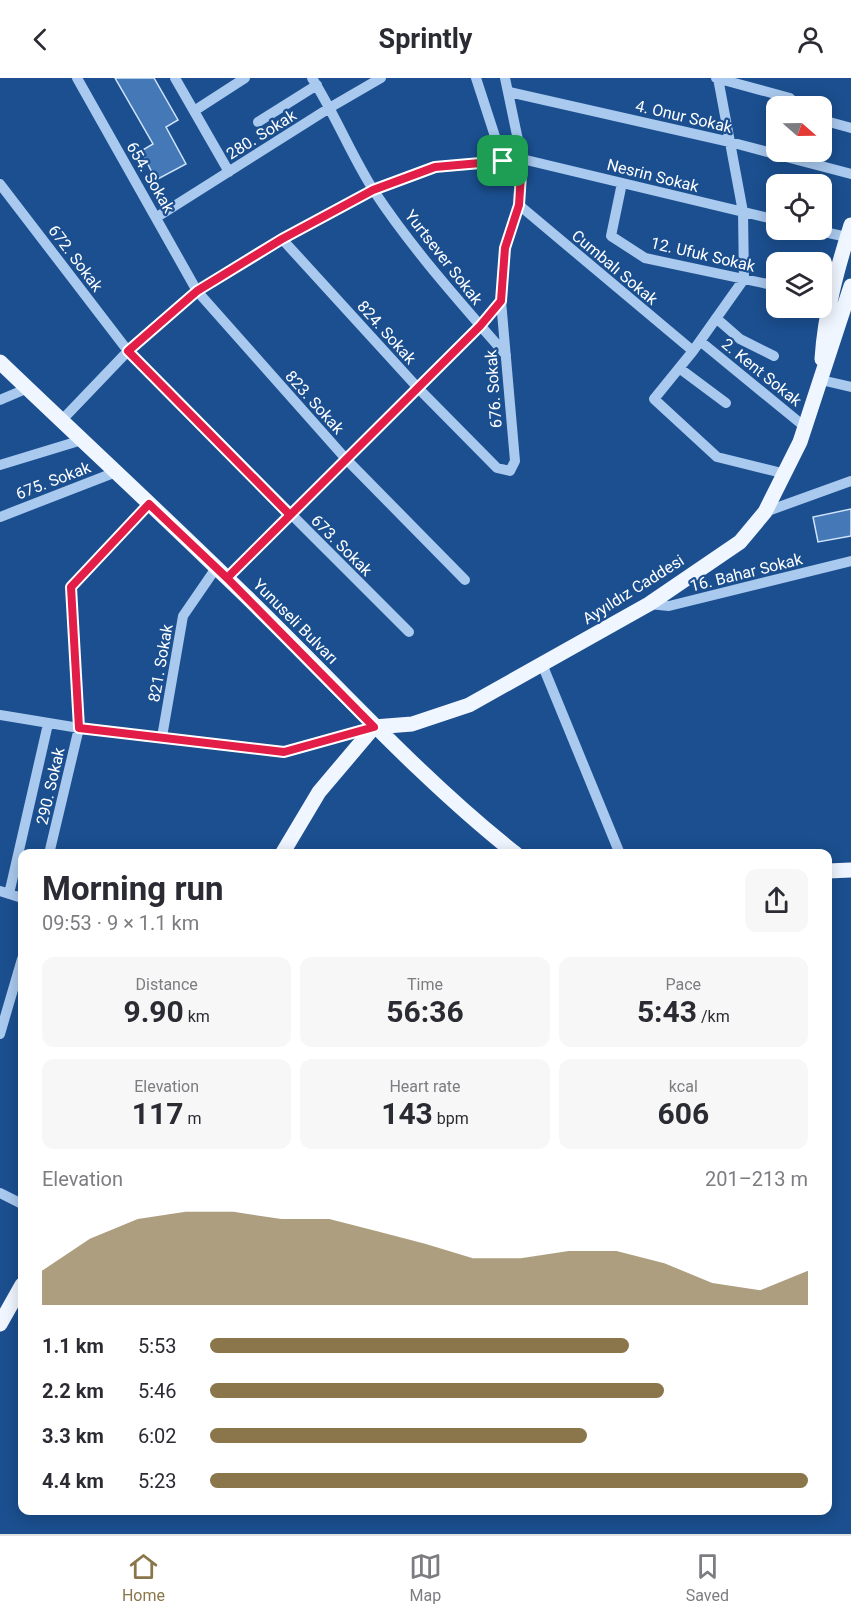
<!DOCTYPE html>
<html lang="en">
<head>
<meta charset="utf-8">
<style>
	:root { --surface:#fff; --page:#f7f7f7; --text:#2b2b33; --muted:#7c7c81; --line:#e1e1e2; --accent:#8a764a }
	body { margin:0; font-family:Roboto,sans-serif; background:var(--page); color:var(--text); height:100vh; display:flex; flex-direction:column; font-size:22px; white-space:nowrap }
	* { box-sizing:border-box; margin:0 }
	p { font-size:20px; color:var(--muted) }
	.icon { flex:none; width:33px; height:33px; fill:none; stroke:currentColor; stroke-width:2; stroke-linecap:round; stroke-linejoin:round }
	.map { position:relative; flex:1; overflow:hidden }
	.sheet { position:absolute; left:18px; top:771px; width:814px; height:666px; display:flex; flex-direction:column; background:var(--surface); border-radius:12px; box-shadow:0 3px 15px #0003 }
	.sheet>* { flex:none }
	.needle { width:39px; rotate:110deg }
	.tools { position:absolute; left:766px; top:18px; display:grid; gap:12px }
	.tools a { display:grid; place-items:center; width:66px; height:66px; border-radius:12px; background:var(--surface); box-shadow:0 3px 15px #0003; font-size:30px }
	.pin { position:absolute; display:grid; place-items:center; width:51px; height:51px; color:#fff; margin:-26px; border-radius:12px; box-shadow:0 3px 9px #0006 }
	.round { display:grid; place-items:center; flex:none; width:63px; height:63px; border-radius:12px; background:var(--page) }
	.head { display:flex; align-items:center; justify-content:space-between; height:102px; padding:0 24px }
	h1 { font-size:33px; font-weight:700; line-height:45px }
	.stats { display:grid; grid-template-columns:repeat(3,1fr); gap:9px; height:102px; padding:6px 24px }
	.stats div { display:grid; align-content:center; border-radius:12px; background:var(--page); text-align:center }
	.stats b { font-size:30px; font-weight:700 }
	.stats small { font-size:16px; font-weight:400 }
	.stats p { font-size:16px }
	.chart { height:168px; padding:12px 24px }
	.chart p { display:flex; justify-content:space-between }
	.chart svg { width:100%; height:108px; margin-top:6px; fill:var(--accent); opacity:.7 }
	ul { padding:0 24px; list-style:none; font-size:20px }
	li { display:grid; grid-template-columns:96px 72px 1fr; align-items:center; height:45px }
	li i { height:15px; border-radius:8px; background:var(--accent) }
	header { display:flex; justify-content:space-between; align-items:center; height:78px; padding:0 24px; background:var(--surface); font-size:27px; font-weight:700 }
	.menu { display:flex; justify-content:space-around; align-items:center; height:84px; border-top:2px solid var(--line); background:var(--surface); font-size:16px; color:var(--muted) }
	.menu a { display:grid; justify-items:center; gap:3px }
	.menu .active { color:var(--accent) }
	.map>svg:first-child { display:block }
	.building { fill:#4478b7; stroke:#cfe3fa; stroke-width:1.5 }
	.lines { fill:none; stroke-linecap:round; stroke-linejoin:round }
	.minor { stroke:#a9c9ee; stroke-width:10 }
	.major { stroke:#f0f6ff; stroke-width:15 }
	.route-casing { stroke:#fff; stroke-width:12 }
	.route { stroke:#e11d48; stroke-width:8 }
	.labels { text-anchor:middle; stroke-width:4.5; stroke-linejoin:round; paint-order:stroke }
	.street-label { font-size:16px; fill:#fff; stroke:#1b4f8f }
</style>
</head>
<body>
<header><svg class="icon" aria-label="back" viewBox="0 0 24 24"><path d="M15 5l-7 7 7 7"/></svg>Sprintly<svg class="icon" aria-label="person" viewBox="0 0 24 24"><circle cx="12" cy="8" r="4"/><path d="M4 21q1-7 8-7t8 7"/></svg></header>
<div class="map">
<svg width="851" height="1456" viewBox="0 0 851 1456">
	<rect width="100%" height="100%" fill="#1b4f8f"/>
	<path class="building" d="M115,0H154L178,42L166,49L186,86L156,102L141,73L153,66Z
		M851,431V458L818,464L813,439Z"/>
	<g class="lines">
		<path class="minor" d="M77,0L197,213L346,381L465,502
			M175,0L229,94
			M312,0C335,36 351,77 374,113C413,172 460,224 506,277
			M476,0L503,83
			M716,0L790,20L796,28
			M718,0L743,134L744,201L693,273L654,321L717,379L786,396
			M509,14L730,64L851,96
			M194,33L245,0
			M822,42L851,50
			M258,44L317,7
			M622,105L611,158L645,180L777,208
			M0,106L128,273L409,554
			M519,127L693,273
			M157,139L331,29L381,0
			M815,152L847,159
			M282,161L418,310L497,390L510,393L515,383L501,223L505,170L519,127L522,81L505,0
			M716,240L740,261L774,278
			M700,263L805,349
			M679,290L726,325
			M821,302L851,309
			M0,322L28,310
			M61,343L128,273L197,213L282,161L373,112L435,89L522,81L777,142
			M0,387L82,362
			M765,434L851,403
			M0,439L116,394
			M227,500L480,248L501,223
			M649,526L669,528L851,483
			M542,586L620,776
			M0,637L79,650L284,674L374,649
			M162,659L183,538L216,490
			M49,776L79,650L71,509L149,426
			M0,813L22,820
			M9,816L48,646
			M0,956L22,881
			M0,1115L22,1126"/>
		<path class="major" d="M822,281C825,235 837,191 851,147
			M0,284C75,356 152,427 227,500C324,592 411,693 516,776
			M282,776L319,714L374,649L412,646L469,627L649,526L740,464L765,434L800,364L851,208
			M828,793L851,792
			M0,1246L22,1207"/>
	</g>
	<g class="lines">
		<defs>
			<path id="route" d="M503,83L522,81L519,127L505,170L501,223L480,248L227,500L149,426L71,509L79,650L284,674L374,649L227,500L290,437L128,273L197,213L282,161L373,112L435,89L503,83"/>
		</defs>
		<use href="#route" class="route-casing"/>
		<use href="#route" class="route"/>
	</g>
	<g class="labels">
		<g class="street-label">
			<text transform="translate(684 38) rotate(13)" y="6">4. Onur Sokak</text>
			<text transform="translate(261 56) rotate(-32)" y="6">280. Sokak</text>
			<text transform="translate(653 97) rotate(14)" y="6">Nesrin Sokak</text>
			<text transform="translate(151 99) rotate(60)" y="6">654. Sokak</text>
			<text transform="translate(703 176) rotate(13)" y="6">12. Ufuk Sokak</text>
			<text transform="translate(444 179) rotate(52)" y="6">Yurtsever Sokak</text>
			<text transform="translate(76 180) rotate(53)" y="6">672. Sokak</text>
			<text transform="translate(615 189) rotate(40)" y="6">Cumbalı Sokak</text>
			<text transform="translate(387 254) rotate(48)" y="6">824. Sokak</text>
			<text transform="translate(762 294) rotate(39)" y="6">2. Kent Sokak</text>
			<text transform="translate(493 311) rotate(-94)" y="6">676. Sokak</text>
			<text transform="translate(315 324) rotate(48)" y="6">823. Sokak</text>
			<text transform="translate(53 402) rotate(-21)" y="6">675. Sokak</text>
			<text transform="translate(342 467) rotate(45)" y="6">673. Sokak</text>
			<text transform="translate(746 494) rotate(-14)" y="6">16. Bahar Sokak</text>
			<text transform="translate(633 511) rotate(-32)" y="6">Ayyıldız Caddesi</text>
			<text transform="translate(296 543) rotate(45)" y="6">Yunuseli Bulvarı</text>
			<text transform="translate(160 585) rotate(-80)" y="6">821. Sokak</text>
			<text transform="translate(50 708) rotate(-77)" y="6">290. Sokak</text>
		</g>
	</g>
</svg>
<div class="tools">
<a><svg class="needle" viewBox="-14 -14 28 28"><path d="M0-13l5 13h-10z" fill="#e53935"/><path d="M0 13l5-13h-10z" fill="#7c7c81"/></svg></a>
<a><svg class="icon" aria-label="locate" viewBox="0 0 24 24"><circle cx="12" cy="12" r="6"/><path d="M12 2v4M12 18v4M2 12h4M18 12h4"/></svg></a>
<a><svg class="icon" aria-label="layers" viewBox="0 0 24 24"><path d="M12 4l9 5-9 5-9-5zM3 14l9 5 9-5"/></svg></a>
</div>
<div class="pin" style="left:503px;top:83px;background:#1e9e55"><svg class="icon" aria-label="arrive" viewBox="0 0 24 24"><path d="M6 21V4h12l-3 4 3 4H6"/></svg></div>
<section class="sheet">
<div class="head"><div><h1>Morning run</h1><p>09:53 · 9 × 1.1 km</p></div><a class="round"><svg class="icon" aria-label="share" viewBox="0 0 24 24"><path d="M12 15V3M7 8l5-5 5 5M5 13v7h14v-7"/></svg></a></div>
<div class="stats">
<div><p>Distance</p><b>9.90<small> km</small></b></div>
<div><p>Time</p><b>56:36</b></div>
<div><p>Pace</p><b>5:43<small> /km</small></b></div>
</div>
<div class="stats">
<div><p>Elevation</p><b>117<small> m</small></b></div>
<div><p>Heart rate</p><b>143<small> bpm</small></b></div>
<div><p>kcal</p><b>606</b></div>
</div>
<div class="chart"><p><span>Elevation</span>201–213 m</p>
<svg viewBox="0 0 160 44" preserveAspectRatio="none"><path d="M0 44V30L10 17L20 9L30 6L40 6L50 9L60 9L70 14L80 19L90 25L100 25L110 22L120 22L130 27L140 35L150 38L160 30V44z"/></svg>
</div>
<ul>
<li><b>1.1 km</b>5:53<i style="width:70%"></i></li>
<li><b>2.2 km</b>5:46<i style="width:76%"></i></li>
<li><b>3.3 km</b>6:02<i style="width:63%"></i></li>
<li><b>4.4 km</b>5:23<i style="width:100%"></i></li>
</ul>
</section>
</div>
<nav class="menu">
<a class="active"><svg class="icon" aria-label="home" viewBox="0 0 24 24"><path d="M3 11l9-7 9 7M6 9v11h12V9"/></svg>Home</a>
<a><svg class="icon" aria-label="map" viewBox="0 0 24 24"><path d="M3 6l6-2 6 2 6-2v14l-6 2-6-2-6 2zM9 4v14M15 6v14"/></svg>Map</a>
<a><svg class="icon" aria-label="saved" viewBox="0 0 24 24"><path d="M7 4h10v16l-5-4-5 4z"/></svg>Saved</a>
</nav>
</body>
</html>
